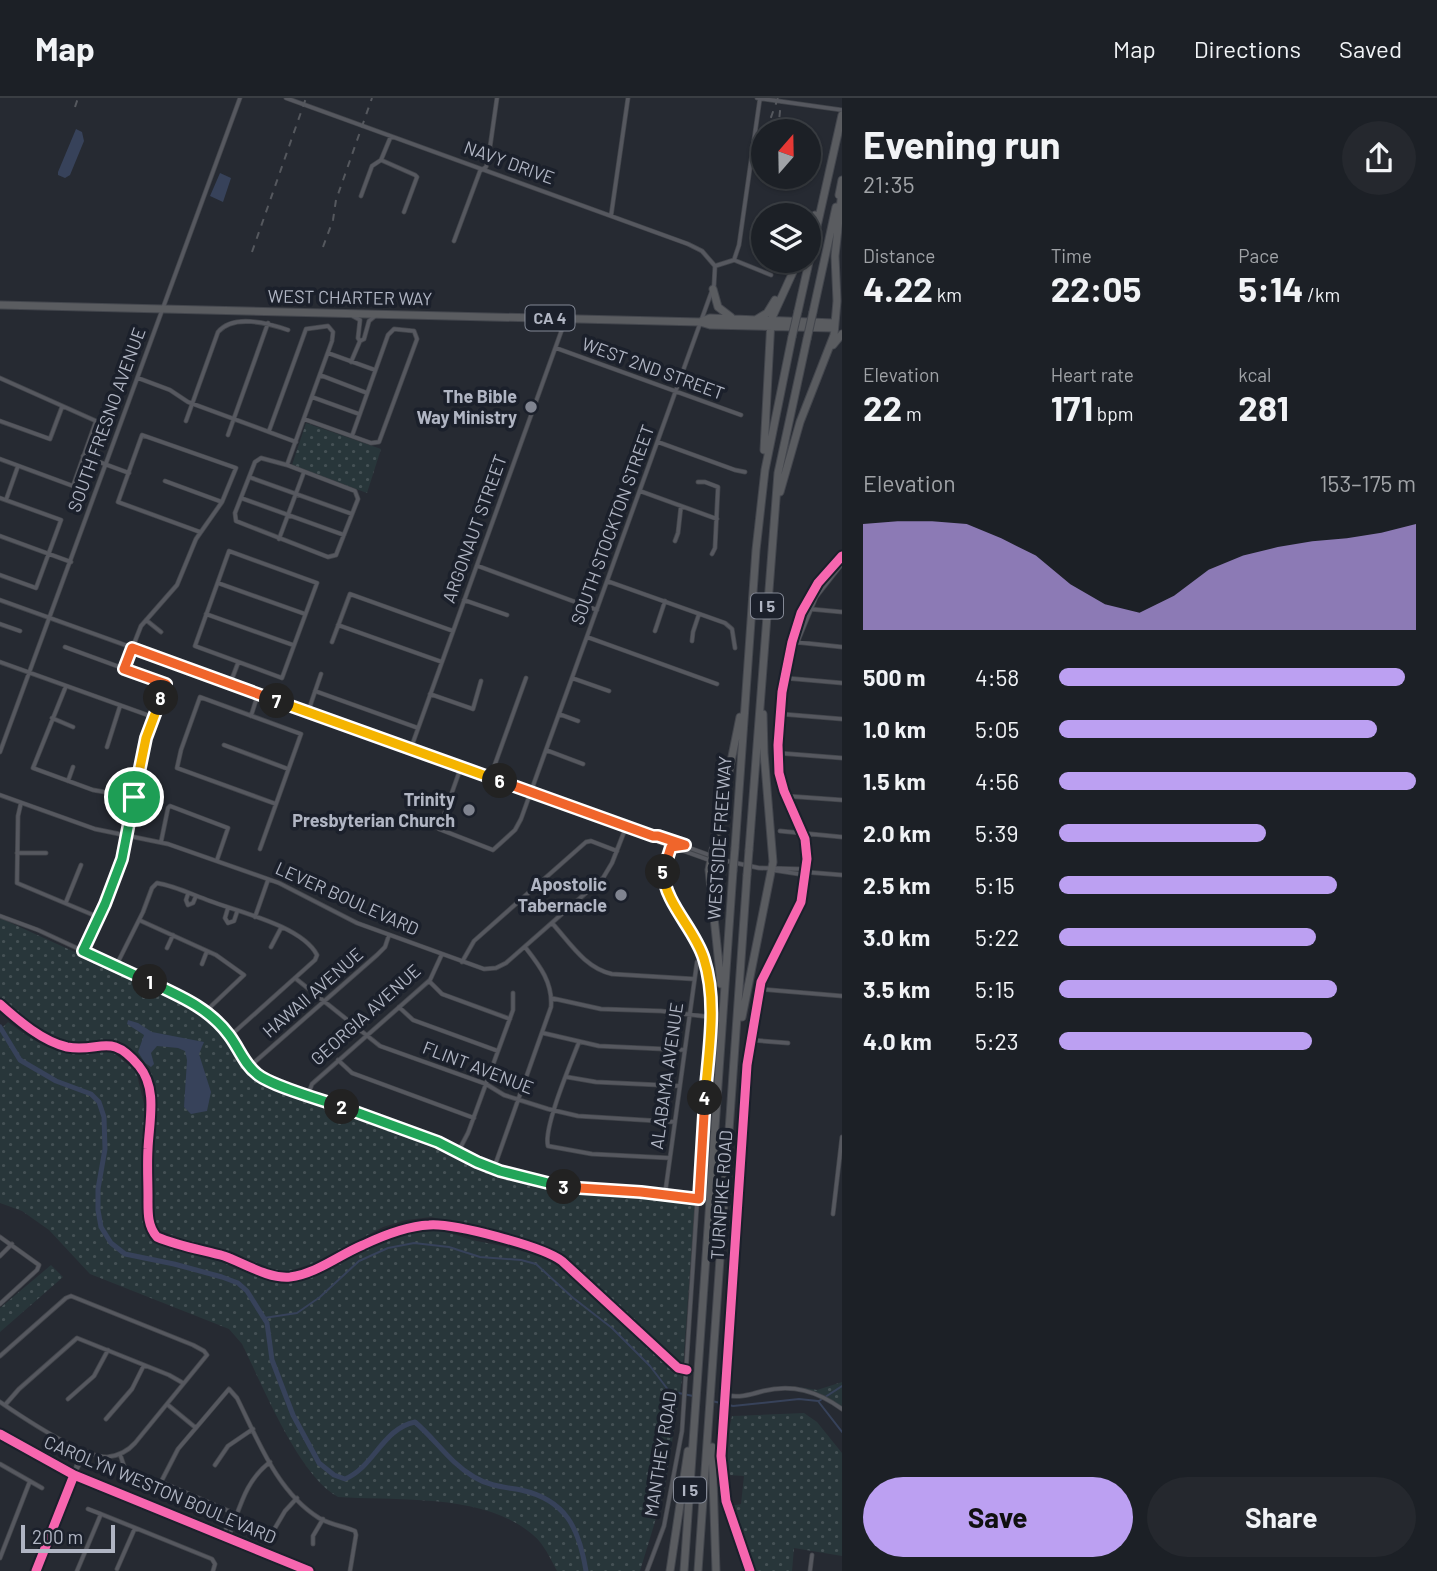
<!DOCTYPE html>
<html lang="en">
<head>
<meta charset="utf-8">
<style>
	:root { --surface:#1c2026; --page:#25282e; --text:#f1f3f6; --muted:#a0a3a7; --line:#3a3e43; --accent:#bca0f2 }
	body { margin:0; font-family:Barlow,sans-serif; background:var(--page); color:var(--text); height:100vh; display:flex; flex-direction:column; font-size:26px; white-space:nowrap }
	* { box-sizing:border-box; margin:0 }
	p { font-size:23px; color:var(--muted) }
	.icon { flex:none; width:38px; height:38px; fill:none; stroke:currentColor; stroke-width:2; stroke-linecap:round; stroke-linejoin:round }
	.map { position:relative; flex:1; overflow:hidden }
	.sheet { display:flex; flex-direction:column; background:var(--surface); width:595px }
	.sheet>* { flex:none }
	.needle { width:46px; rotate:20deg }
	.buttons { position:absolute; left:751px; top:21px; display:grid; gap:14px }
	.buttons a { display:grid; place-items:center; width:70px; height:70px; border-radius:50%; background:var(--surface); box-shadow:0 2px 5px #0004,0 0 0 2px var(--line); font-size:35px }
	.scale { position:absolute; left:21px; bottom:18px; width:94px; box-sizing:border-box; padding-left:7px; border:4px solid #b0b5c3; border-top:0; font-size:19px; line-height:24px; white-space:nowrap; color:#b0b5c3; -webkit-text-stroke:5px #1b202b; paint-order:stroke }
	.pin { position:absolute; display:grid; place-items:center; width:60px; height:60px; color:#fff; margin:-30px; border:4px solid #fff; border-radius:50%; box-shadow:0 2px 7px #0007 }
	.km { position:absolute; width:35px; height:35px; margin:-18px; border-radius:50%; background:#222; color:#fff; font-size:19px; line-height:35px; text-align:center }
	.round { display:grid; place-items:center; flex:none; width:74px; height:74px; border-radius:37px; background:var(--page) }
	.headline { display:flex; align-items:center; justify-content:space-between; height:119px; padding:0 21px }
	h1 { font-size:38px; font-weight:700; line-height:52px }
	.stats { display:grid; grid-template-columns:repeat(3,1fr); gap:10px; height:119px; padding:7px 21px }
	.stats div { display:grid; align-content:center }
	.stats b { font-size:35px; font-weight:700 }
	.stats small { font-size:19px; font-weight:400 }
	.stats p { font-size:19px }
	.chart { height:196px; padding:14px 21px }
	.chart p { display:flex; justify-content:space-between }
	.chart svg { width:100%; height:126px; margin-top:7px; fill:var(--accent); opacity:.7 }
	.cta { display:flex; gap:14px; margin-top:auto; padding:14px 21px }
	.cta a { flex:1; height:80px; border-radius:42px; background:var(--accent); color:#111; font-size:28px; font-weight:700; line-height:80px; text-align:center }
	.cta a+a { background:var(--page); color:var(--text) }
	ul { padding:0 21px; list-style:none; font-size:23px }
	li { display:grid; grid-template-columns:112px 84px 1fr; align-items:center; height:52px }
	li i { height:18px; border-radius:9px; background:var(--accent) }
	header { display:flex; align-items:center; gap:42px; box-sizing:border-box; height:98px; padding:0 35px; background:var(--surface); border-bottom:2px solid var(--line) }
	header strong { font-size:33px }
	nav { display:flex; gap:38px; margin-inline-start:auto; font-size:24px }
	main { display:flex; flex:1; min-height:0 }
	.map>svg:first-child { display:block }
	.green { fill:url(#green-dots) }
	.water { fill:#37425a }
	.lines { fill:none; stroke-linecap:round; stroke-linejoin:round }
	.stream { stroke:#37425a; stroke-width:2 }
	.river { stroke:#37425a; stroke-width:5 }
	.minor-casing { stroke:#42454b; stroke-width:5 }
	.highway-casing { stroke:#43464d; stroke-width:9 }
	.minor { stroke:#56585f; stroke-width:3.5 }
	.highway { stroke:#5a5c60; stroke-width:7 }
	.rail { stroke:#55585e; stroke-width:2; stroke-dasharray:7 7; stroke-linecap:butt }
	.highway-bridge-casing { stroke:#43464d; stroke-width:9; stroke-linecap:butt }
	.highway-bridge { stroke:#5a5c60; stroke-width:7 }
	.cycleway-casing { stroke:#1b202b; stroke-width:13 }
	.cycleway { stroke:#f766af; stroke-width:9 }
	.split-1-casing { stroke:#fff; stroke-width:14 }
	.split-2-casing { stroke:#fff; stroke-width:14 }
	.split-3-casing { stroke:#fff; stroke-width:14 }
	.split-4-casing { stroke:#fff; stroke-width:14 }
	.split-5-casing { stroke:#fff; stroke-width:14 }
	.split-6-casing { stroke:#fff; stroke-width:14 }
	.split-7-casing { stroke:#fff; stroke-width:14 }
	.split-8-casing { stroke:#fff; stroke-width:14 }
	.split-9-casing { stroke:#fff; stroke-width:14 }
	.split-1 { stroke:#22a559; stroke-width:9 }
	.split-2 { stroke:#22a559; stroke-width:9 }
	.split-3 { stroke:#22a559; stroke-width:9 }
	.split-4 { stroke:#f0652b; stroke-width:9 }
	.split-5 { stroke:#f5b400; stroke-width:9 }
	.split-6 { stroke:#f0652b; stroke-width:9 }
	.split-7 { stroke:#f5b400; stroke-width:9 }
	.split-8 { stroke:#f0652b; stroke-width:9 }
	.split-9 { stroke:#f5b400; stroke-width:9 }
	.poi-dot { fill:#808490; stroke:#1b202b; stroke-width:2.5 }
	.labels { text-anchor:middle; stroke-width:7; stroke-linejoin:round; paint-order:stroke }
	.shield { fill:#1b202b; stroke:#838895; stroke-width:2 }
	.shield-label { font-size:16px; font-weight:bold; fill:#b0b5c3 }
	.street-label { font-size:18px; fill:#b0b5c3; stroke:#1b202b }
	.poi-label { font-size:18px; font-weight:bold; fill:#b0b5c3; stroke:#1b202b; text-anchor:end }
</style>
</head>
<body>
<header>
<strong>Map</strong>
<nav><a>Map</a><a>Directions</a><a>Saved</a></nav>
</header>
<main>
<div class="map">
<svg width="842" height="1473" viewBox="0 0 842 1473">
	<defs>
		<pattern id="green-dots" width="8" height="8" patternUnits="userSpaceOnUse" patternTransform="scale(1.75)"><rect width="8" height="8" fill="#28363a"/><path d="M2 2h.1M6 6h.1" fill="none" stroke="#455155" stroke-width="1.8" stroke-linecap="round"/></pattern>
	</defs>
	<rect width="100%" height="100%" fill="#262a32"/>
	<path class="green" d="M306,325L381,351L367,395L292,367Z
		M0,820L189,906C198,913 208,919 215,927C234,946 238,965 261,983L434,1045L473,1066L524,1083L581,1093L647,1096L695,1103L683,1270L555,1155L527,1144L489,1136L466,1127L431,1119L406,1122L383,1129L314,1165L280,1176L158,1132L153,1123L154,984L137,959L118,944H60L36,932L0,903Z
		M8,924C48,954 60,958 110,952L136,973L144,1006V1121L150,1137L275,1182L301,1181L356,1153L393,1140L433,1130L472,1142L502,1148L545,1159L570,1177L601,1207L683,1275L664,1394L640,1473H557C550,1460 544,1446 533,1437C485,1395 398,1403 338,1399C298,1377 263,1288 242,1246L229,1231L90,1176L49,1132L22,1113L0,1105V932Z
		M51,1167L63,1179L0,1234V1210Z
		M842,1284V1311L799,1289L817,1292Z
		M804,1315L817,1324L842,1355V1458L794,1450L792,1473H754L731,1408L741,1406L744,1378L728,1377L726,1345L732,1318Z"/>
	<path class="water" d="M76,31L82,34L84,43L70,77L65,80L58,77V74Z
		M220,75L231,80L223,104L210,98Z
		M128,922L138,925L152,934L204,944L199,956L211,994L207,1013L191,1016L184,1009L187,962L185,953L178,950L157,948L151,955L154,966L151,969L145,965L138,954L144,937L127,926Z"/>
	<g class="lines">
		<path class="stream" d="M264,1220L297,1215L320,1199L359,1163L388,1150L414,1145L449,1149L480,1159L521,1162L536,1166L572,1199L612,1230L650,1268L669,1293L693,1298
			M712,1303L733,1308L799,1301L818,1303L842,1334
			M819,1303L842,1288"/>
		<path class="river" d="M0,929L20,962L56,983L91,996L99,1004L104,1019L105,1051L98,1091V1112L101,1129L111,1145L125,1156L174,1166L222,1179L238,1185L247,1193L267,1225L272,1262L293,1317L319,1365L334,1377L345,1381C375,1368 382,1331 415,1324C436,1342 450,1365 474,1379C489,1388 504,1389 521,1392C566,1402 579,1430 586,1473"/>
		<defs>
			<path id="minor" d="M286,0L688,146L702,153L715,168
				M757,0L842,12
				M381,62L415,77L417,79L404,114
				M361,98L372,68L381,62L391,38
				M611,118L628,0
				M454,143L480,73L486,69L488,63L497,0
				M734,162L739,147L760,0
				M734,162L771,177
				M715,168L734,162
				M351,217L360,222L358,240L360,243
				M556,250L741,317
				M328,255L375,272
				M351,264L360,243L364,241L369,223L375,218
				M320,277L367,295
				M0,280L96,323L73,388L0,361
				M138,280L170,292L188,304L296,344
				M312,299L359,316
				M304,321L371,345L379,344L417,241L414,233L394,231L388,237L352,338
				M0,323L50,341L62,309
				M186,323L218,234C233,216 268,225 288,232
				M269,333L306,231L328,228L333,234L332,243L287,367
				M228,337L268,225
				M658,344L735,372L745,374
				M83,358L129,375
				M261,360L287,367L355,393L358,401L336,457L328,459L236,423L235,415L255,364Z
				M249,379L352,416
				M165,383L222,404
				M698,384H705L718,389L715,450L712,456
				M640,393L717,421
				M0,400L61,422L36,490L0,477
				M241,400L344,437
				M6,402L18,368
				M0,438L71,464
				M279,441L304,374
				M675,443L678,435L681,408
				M229,453L317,485L282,580L195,548Z
				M478,468L597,512
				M607,483L725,525L732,531L735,550
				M218,485L305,516
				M0,502L712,758
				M464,502L507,517
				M810,511L842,514
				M206,516L293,547
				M146,522L161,534
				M0,526L20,533
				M338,527L442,564
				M655,533L665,503
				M587,539L717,586
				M692,543L693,534L699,516
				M332,544L350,496L453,533
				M795,544L842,549
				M797,545L816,499L842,466
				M65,549L166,586L144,648L122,761L105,806L83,853
				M0,564L153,619
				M124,571L141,528L177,487L196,441L222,404L236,370L142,337L118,404L200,434
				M572,580L609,593
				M785,580L842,585
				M230,586L238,565
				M66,588L33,670L93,692L134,699
				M315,593L418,630
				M430,596L473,611L481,583
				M308,614L321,576
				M559,616L578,623
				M781,616L842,621
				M251,618L258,596
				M52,620L73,629
				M224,647L288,671
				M107,649L120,608
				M411,650L565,223
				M546,652L583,666
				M0,654L240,0
				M778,655L842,660
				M461,669L439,731L493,752L515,732L521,721L714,187L715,168
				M490,680L526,580
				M68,683L73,669
				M0,697L95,731L168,746L279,785L357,825L484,871L496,870L506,865L603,780L612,765L626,729
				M786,698L842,702
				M21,705L18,718L17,785L98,819
				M780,733L842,739
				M653,738L656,743L709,762L713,760L759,770L799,771L805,774
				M161,744L168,710L170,708L228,730L217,762
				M260,751L301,636L200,599L181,652L177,670L276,706
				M17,755H46
				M773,772L799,776L805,774L842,777
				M188,796L186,802L188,807L193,805L196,798
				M66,804L81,767
				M228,810L225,820L228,825L234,823L237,814
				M0,818L38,832L193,904L218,924L234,943L249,969L265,981L438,1044L477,1064L528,1081L585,1092L651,1094L699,1101
				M255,819L268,782
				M139,822L216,857L244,877L206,913
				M552,825C570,845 585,870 612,876L694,881
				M271,849L281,830
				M167,850L173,837
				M462,864L474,843L586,744L591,743L617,753
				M202,866L207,853
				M116,868L143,814L152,790L157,785C175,788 193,797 210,803C239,814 302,828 317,857L315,862L230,938
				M295,880L380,948L486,986L504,997L548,1011L578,1018L675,1024
				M429,883L442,896L510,921
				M760,891L842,898
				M551,900L601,911L661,913L710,919
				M0,906C19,923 42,943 67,949C101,955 110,933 139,968C158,991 149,1024 148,1051C147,1067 148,1083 148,1099C148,1113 147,1128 157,1139C178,1148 202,1152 224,1158C244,1165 268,1181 290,1179C316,1176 339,1157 363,1147C382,1138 407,1128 429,1127C453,1125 542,1148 562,1163L678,1270L687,1272
				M399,909L413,922L498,953
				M543,935L599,948L685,952
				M751,942L788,945
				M579,944C571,965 543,1030 548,1048L592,1056L670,1060
				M338,962L352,975L474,1020
				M249,969L377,857L385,849L389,837
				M567,979L596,984L680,988
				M308,997L312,986L430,882L442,856
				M458,1054L468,1035L513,912V895
				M494,1070L551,909C553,884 539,867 525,849
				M665,1096L697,864
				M833,1116L842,1039
				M0,1139L39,1167L37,1172L0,1206
				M0,1158L12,1146
				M0,1258L66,1200L71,1198L193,1247L204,1253L207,1257L135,1345C128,1353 118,1358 107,1359C82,1359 22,1319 0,1304
				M724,1297C739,1300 749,1297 763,1293C793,1286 817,1293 842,1311
				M68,1301L94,1278L108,1252
				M5,1307L19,1291L77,1240L169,1277L183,1285
				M168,1307L196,1330
				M106,1321L132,1291L144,1267
				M0,1336L74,1377L309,1473
				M120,1356L124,1368
				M0,1366L42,1390
				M215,1367L228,1348L253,1331
				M74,1375L82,1351
				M88,1411L101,1416
				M236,1416L161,1384L178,1351L229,1291L237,1300C258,1342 277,1394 319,1420C331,1427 343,1428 355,1433L356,1437L350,1473
				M275,1430L285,1413L297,1400
				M223,1438L231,1419L236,1416
				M228,1440C240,1411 244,1384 270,1364
				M313,1446V1438L323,1421
				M0,1460L30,1383
				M117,1471L135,1430
				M36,1473L74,1377L86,1353
				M77,1473L101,1416L212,1461L215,1466L213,1473
				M647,1473L664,1428L682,1333L710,908C710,883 706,861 695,839C676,802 654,794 671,749
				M750,1473L726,1403L721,1358L747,967L761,884L801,804L807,761L805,741L784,693L779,675L778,647L782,594L792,544L801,515L818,485L842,458
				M810,1473L812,1457"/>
			<path id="highway" d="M839,97L842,82
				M808,136L815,117
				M713,191L718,209L731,219
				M0,207L700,224L710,227L834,230
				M798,213L842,17
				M813,214L836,109
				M757,221L767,215L775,202
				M700,224L710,220L834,225
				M833,247L842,236
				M764,352L771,222L798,163
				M780,394L800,324L834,237L837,203L835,158L842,93
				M735,750L756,452L765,372L792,239
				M749,752L778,375L807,241
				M721,886L709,772L740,619
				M742,919L773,764L764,655L763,616
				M712,1349L716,1473
				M670,1473L688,1353
				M684,1473L733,773
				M698,1473L747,777"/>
		</defs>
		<use href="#minor" class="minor-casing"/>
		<use href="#highway" class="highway-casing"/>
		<use href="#minor" class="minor"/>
		<use href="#highway" class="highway"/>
		<path class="rail" d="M75,9L78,0
			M766,33L778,0
			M778,33L781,3
			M761,63L763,52
			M323,149L333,122L336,102L372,0
			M252,154L306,0"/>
		<defs>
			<path id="highway-bridge" d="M792,239L798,213
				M807,241L813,214
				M733,773L735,750
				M747,777L749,752"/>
		</defs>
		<use href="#highway-bridge" class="highway-bridge-casing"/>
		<use href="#highway-bridge" class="highway-bridge"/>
		<defs>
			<path id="cycleway" d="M0,906C19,923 42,943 67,949C101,955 110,933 139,968C158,991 149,1024 148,1051C147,1067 148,1083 148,1099C148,1113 147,1128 157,1139C178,1148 202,1152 224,1158C244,1165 268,1181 290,1179C316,1176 339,1157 363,1147C382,1138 407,1128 429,1127C453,1125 542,1148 562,1163L678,1270L687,1272
				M0,1336L74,1377L309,1473
				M36,1473L74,1377
				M750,1473L726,1403L721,1358L747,967L761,884L801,804L807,761L805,741L784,693L779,675L778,647L782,594L792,544L801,515L818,485L842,458"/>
		</defs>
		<use href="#cycleway" class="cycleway-casing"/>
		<use href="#cycleway" class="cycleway"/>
	</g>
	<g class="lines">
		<defs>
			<path id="split-1" d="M134,699L122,761L105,806L83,853L150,884"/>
			<path id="split-2" d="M150,884C180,898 209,910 229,937C239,950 244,966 257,976C271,988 322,1002 342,1009"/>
			<path id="split-3" d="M342,1009L438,1044L477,1064L500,1073L564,1089"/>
			<path id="split-4" d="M564,1089L641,1094L699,1101L705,1000"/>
			<path id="split-5" d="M663,774C665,806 695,831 704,861C718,905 708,955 705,1000"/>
			<path id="split-6" d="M500,683L653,738H658L685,747L671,749L663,774"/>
			<path id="split-7" d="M277,603L500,683"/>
			<path id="split-8" d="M161,600L166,586L124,571L132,550L277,603"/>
			<path id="split-9" d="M134,699L146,640L161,600"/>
		</defs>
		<use href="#split-1" class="split-1-casing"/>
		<use href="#split-2" class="split-2-casing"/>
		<use href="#split-3" class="split-3-casing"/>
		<use href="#split-4" class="split-4-casing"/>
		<use href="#split-5" class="split-5-casing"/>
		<use href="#split-6" class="split-6-casing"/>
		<use href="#split-7" class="split-7-casing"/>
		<use href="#split-8" class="split-8-casing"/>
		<use href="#split-9" class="split-9-casing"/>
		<use href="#split-1" class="split-1"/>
		<use href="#split-2" class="split-2"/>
		<use href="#split-3" class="split-3"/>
		<use href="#split-4" class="split-4"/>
		<use href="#split-5" class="split-5"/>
		<use href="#split-6" class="split-6"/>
		<use href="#split-7" class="split-7"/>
		<use href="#split-8" class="split-8"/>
		<use href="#split-9" class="split-9"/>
	</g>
	<g class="poi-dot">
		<circle cx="531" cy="309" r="7"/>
		<circle cx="469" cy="712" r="7"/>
		<circle cx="621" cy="797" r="7"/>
	</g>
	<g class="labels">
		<g class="shield">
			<rect x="525.5" y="207.5" width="49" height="25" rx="5"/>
			<rect x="751" y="495.5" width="32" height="25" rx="5"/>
			<rect x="674" y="1379.5" width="32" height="25" rx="5"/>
		</g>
		<g class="shield-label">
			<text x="550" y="226">CA 4</text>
			<text x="767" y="514">I 5</text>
			<text x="690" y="1398">I 5</text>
		</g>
		<g class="street-label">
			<text transform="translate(509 65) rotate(20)" y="6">NAVY DRIVE</text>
			<text transform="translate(350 200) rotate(1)" y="6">WEST CHARTER WAY</text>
			<text transform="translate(653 271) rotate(20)" y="6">WEST 2ND STREET</text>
			<text transform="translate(107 322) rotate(-70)" y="6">SOUTH FRESNO AVENUE</text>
			<text transform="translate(613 427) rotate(-70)" y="6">SOUTH STOCKTON STREET</text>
			<text transform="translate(475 431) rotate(-70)" y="6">ARGONAUT STREET</text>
			<text transform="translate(720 740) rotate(-86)" y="6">WESTSIDE FREEWAY</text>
			<text transform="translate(347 801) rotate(24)" y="6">LEVER BOULEVARD</text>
			<text transform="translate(313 895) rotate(-41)" y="6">HAWAII AVENUE</text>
			<text transform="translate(366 917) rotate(-42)" y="6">GEORGIA AVENUE</text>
			<text transform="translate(478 970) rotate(21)" y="6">FLINT AVENUE</text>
			<text transform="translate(667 978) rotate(-82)" y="6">ALABAMA AVENUE</text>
			<text transform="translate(722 1097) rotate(-86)" y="6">TURNPIKE ROAD</text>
			<text transform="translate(661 1356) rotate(-81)" y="6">MANTHEY ROAD</text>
			<text transform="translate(160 1392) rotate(23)" y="6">CAROLYN WESTON BOULEVARD</text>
		</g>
		<g class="poi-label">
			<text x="517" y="305">The Bible<tspan x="517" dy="21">Way Ministry</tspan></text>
			<text x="455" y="708">Trinity<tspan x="455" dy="21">Presbyterian Church</tspan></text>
			<text x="607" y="793">Apostolic<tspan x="607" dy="21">Tabernacle</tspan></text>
		</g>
	</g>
</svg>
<div class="buttons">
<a><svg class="needle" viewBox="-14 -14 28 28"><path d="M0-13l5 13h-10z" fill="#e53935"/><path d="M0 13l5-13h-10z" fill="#a0a3a7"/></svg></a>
<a><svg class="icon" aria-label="layers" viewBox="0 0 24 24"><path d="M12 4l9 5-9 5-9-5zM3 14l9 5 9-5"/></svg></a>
</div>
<div class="scale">200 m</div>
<div class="pin" style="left:134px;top:699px;background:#1e9e55"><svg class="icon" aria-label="arrive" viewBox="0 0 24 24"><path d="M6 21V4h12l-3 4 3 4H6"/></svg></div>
<b class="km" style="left:150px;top:884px">1</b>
<b class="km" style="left:342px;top:1009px">2</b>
<b class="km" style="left:564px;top:1089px">3</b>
<b class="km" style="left:705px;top:1000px">4</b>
<b class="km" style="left:663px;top:774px">5</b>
<b class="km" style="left:500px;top:683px">6</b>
<b class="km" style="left:277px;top:603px">7</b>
<b class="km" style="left:161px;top:600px">8</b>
</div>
<section class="sheet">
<div class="headline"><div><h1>Evening run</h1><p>21:35</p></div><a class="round"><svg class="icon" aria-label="share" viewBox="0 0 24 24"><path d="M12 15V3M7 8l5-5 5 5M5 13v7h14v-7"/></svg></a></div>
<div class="stats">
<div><p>Distance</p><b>4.22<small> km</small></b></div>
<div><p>Time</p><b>22:05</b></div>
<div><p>Pace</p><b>5:14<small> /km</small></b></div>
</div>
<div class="stats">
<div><p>Elevation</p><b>22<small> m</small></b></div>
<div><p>Heart rate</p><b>171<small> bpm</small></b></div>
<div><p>kcal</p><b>281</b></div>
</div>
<div class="chart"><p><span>Elevation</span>153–175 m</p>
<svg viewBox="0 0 160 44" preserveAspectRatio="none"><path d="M0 44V7L10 6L20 6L30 7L40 12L50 18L60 28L70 35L80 38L90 32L100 23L110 18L120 15L130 13L140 12L150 10L160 7V44z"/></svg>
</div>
<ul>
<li><b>500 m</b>4:58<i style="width:97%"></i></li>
<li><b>1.0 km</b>5:05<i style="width:89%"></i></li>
<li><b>1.5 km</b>4:56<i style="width:100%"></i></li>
<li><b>2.0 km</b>5:39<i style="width:58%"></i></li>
<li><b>2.5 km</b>5:15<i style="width:78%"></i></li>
<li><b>3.0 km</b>5:22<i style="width:72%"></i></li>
<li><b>3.5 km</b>5:15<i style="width:78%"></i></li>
<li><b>4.0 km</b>5:23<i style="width:71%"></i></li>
</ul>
<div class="cta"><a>Save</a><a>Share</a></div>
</section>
</main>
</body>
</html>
